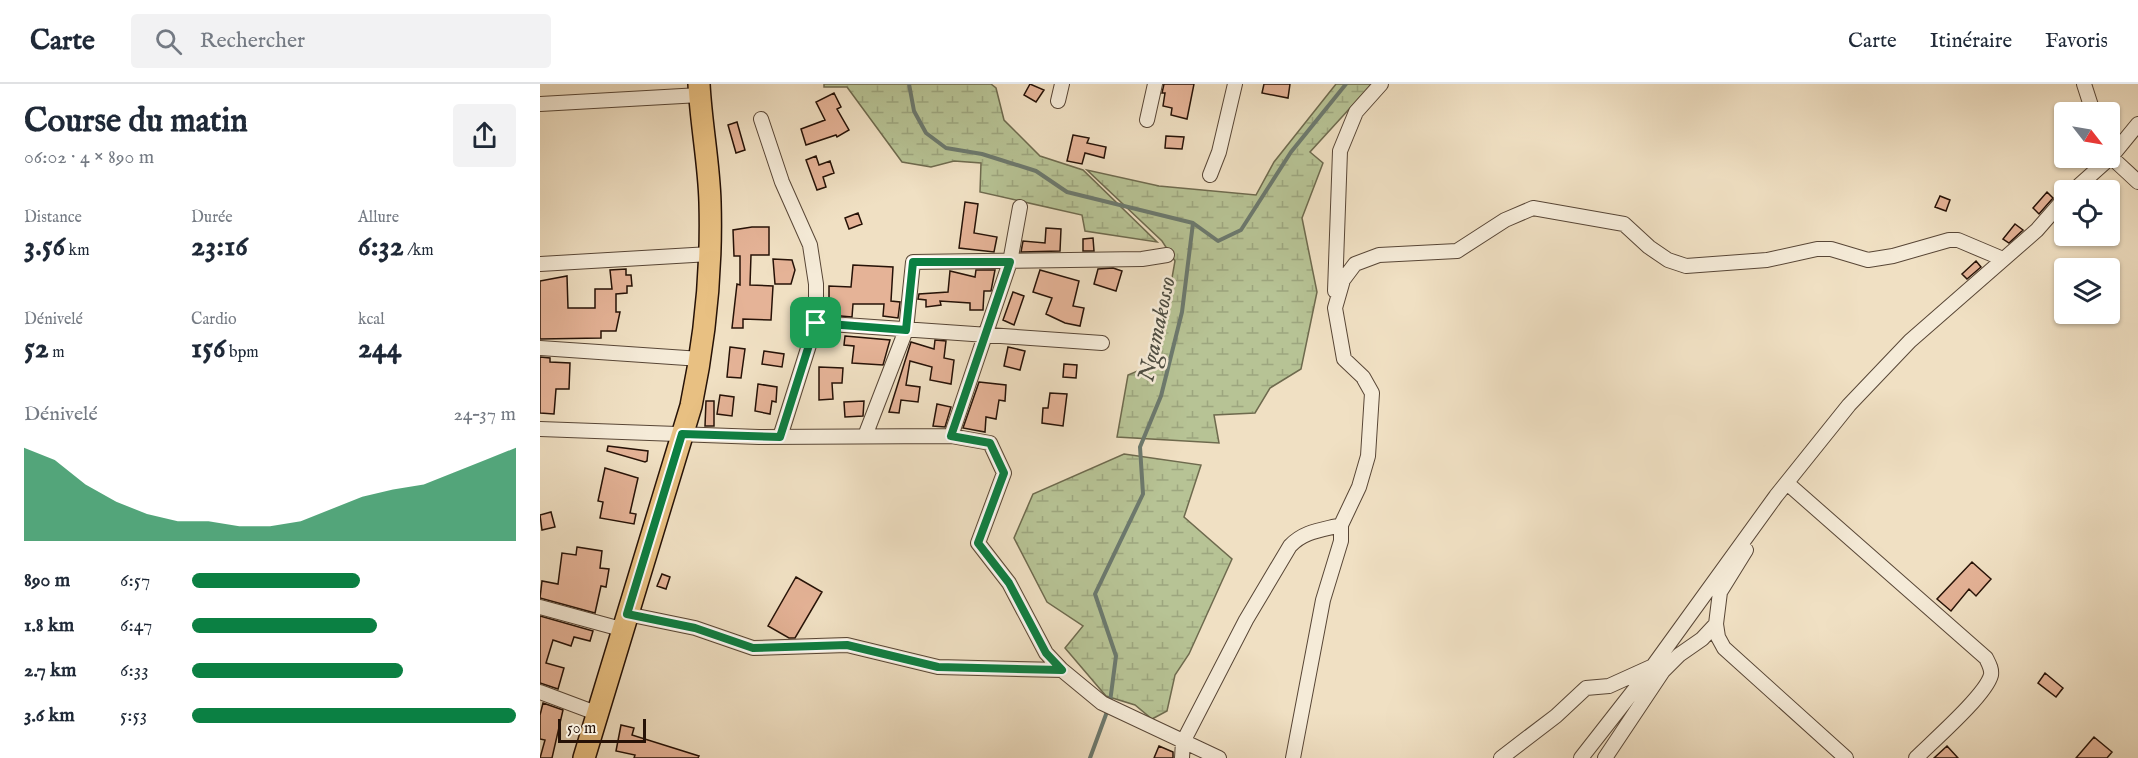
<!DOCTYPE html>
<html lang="fr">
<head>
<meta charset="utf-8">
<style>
	:root { --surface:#fff; --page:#f2f2f3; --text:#1f2937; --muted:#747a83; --line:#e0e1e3; --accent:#0b8043 }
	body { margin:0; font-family:"IM FELL English",serif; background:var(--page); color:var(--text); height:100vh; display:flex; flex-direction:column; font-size:22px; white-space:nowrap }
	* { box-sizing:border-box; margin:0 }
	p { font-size:20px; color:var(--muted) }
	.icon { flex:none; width:33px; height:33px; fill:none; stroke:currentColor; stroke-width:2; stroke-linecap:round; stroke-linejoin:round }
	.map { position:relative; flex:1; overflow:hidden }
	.drawer { display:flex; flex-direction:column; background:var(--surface); width:540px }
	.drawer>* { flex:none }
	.needle { width:39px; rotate:121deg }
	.buttons { position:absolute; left:1514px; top:18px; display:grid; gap:12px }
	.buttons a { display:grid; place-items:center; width:66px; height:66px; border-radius:6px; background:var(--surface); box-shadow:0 2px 4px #0004; font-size:30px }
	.scale { position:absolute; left:18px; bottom:15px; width:88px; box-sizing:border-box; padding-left:6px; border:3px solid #261207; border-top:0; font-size:16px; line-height:21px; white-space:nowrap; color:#261207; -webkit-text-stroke:4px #f5ebd8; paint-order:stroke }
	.pin { position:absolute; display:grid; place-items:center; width:51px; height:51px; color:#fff; margin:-26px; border-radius:12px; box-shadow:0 3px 9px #0006 }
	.round { display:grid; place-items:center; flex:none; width:63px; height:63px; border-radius:6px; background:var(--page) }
	.head { display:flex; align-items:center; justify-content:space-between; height:102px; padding:0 24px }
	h1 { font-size:33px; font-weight:800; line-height:45px }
	.stats { display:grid; grid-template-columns:repeat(3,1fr); gap:9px; height:102px; padding:6px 24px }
	.stats div { display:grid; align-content:center }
	.stats b { font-size:30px; font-weight:800 }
	.stats small { font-size:16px; font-weight:400 }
	.stats p { font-size:16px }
	.chart { height:168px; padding:12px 24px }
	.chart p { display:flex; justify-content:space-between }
	.chart svg { width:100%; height:108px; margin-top:6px; fill:var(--accent); opacity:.7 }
	ul { padding:0 24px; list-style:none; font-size:20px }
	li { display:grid; grid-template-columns:96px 72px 1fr; align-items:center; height:45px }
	li i { height:15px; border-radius:8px; background:var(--accent) }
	header { display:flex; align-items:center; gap:36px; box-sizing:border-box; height:84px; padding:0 30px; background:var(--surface); border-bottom:2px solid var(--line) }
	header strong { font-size:28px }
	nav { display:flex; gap:33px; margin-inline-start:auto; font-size:21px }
	.search { width:420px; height:54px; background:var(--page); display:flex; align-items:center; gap:15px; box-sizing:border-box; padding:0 21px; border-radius:6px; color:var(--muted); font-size:22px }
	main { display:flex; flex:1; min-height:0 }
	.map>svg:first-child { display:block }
	.wetland { fill:url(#wetland-marsh); stroke:#6e6a4e; stroke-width:1.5 }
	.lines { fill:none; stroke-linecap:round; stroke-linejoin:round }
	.stream { stroke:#6c796e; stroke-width:4 }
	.building { fill:#e5b397; stroke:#261207; stroke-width:1.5 }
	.minor-casing { stroke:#584636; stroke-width:16 }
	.primary-casing { stroke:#261207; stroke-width:24 }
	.minor { stroke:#f5ebd8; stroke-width:14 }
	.primary { stroke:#e8c082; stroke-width:21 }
	.route-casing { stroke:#fff; stroke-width:12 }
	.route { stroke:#0b8043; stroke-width:8 }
	.labels { text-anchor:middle; stroke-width:5; stroke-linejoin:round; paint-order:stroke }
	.water-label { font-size:24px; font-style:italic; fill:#4f4e43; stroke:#f5ebd8 }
</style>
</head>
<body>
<header>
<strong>Carte</strong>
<div class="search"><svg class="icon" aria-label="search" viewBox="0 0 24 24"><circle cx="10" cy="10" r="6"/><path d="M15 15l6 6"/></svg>Rechercher</div>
<nav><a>Carte</a><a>Itinéraire</a><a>Favoris</a></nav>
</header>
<main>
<section class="drawer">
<div class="head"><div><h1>Course du matin</h1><p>06:02 · 4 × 890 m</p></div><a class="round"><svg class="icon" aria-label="share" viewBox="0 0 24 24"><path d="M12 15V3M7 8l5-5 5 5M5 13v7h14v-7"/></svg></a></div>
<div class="stats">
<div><p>Distance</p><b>3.56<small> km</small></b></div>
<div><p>Durée</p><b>23:16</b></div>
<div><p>Allure</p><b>6:32<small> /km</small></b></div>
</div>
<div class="stats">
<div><p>Dénivelé</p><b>52<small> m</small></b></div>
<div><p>Cardio</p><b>156<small> bpm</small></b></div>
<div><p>kcal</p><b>244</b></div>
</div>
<div class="chart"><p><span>Dénivelé</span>24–37 m</p>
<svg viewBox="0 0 160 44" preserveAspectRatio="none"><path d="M0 44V6L10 11L20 21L30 28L40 33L50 36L60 36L70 38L80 38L90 36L100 31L110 26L120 23L130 21L140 16L150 11L160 6V44z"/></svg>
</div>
<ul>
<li><b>890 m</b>6:57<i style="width:52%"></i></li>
<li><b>1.8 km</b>6:47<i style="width:57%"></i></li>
<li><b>2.7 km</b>6:33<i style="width:65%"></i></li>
<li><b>3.6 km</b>5:53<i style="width:100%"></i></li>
</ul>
</section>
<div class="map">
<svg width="1598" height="674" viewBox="0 0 1598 674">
	<defs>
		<pattern id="wetland-marsh" width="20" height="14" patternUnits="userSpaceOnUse" patternTransform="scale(1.5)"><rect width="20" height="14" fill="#b7c395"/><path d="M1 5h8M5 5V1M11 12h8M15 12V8" fill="none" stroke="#9da67f"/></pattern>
	</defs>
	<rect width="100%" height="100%" fill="#f0e0c3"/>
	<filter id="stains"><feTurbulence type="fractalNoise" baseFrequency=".00333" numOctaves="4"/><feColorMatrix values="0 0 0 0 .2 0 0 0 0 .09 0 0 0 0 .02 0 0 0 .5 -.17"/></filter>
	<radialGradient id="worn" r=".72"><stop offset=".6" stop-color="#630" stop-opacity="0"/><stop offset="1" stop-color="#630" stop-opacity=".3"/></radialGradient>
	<path class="wetland" d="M284,0H451L456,4L464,36L500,72L543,86L617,158L545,147L542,131L440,108L441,79L414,77L391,83L362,78L307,3H284Z
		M796,0H832L770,68L783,79L762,134L777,208L761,285L730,304L715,329L674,331L679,359L577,353L588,291L617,279L635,177L622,157L547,86L619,102L716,111L734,78Z
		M584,370L661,381L644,433L692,475L649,570L635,591L627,627L612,635L595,621L566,612L525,564L543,542L507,518L474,454L493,410Z"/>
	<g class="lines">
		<path class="stream" d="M369,0L374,27L386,49L406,64L442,70L496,87L527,108L653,139L642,228L621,312L600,363L603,410L555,510L576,572L570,618
			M653,139L678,157L701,146L751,68L806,0
			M550,674L568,625"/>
	</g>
	<path class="building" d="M490,0L504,6L496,18L484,11Z
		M624,0H654L647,35L631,31L632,24L623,22L625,9H622Z
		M724,0H750L748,14L722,9Z
		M294,9L301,23L297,25L309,46L297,53L296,51L266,61L261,45L285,36L276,18Z
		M197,38L205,66L196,69L188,41Z
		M533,51L549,54L547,59L566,63L564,74L545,69L542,80L527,77Z
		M626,52L644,53L642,65L625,64Z
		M276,72L279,81L290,77L294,89L283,93L286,103L277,106L266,76Z
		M1507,108L1513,114L1499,130L1493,124Z
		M1400,112L1410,116L1406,127L1395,123Z
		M425,118L438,120L434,149L457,153L454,168L419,164Z
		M318,129L322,140L309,145L305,134Z
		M1475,140L1483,146L1469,159L1463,155Z
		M212,143H229V171H211L210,201L233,202L231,236L203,235V244H192L197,200L200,201V172H194L193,146Z
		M506,144L521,145L520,167L481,168L483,157L505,159Z
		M553,154L554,167H543V155Z
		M233,175L252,176L255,186L251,200H235Z
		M1436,177L1441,183L1427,195L1422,190Z
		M313,181L353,183L351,217L360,218L358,234L343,232L344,220H313L312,233L289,231V202L311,203Z
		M573,184L582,187L576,207L554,200L558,185Z
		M86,185V191H91L92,202H87V209L76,210V228H80L76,247H61V254L0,255V197L27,192L28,224H55V205H72L70,186Z
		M436,186H455L451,207H444L443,226H430V219L400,217L401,221L386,223V216L378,215L379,210L408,208L410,187L435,193Z
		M500,186L539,197L533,222L544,224L540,242L525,239L506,230L512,214L493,208Z
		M473,208L484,212L474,241L463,236Z
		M305,252L350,256L343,281L312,279L314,262L304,261Z
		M395,256L406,257L404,274L414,276L411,300L390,296L392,283L370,277L366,301L380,303L378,318L361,316L359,329L349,328L371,258L394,265Z
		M190,263L205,265L201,294L187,293Z
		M468,263L485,267L480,286L464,282Z
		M224,267L244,270L242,283L222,280Z
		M0,273L10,274V278L30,279L29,305H16L14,330L0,329Z
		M524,280L537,281L536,294L523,293Z
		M279,283L303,284L302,299H292L293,315L279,316Z
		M439,298L466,301L465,317L459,316L456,335L446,333L445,348L423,344Z
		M218,300L237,303L236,318L232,317L230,330L215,327Z
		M510,309L527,310L523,342L502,339L503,324H508Z
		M180,311L194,313L192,332L177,330Z
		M166,317H174V342H165Z
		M324,317L323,332L305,333L304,318Z
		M397,320L411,323L405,343L393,342Z
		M68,362L108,367L107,377L105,378L67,367Z
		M65,384L98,394L90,429L96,430L94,440L60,434L63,418L58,417Z
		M11,428L15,443L2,446L0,431Z
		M37,463L62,467L60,484L69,485L66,503L61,502L55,529L0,514L2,497L18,500L22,469L36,471Z
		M1432,478L1451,495L1436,512L1429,505L1411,527L1397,515Z
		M122,490L130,493L126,505L117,502Z
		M256,493L282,508L255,554H249L228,542Z
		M0,532L53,547L50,557L34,553L31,562L13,556L6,579L24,584L18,605L0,599Z
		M1505,589L1523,604L1516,613L1498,599Z
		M3,619L23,626L12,674H0L5,656L0,655V631Z
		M81,641L94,644L92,651L159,672L158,674H94L95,671L76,667Z
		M1554,653L1572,668L1567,674H1536Z
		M619,662L633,668V674H614Z
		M1407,662L1418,674H1394Z"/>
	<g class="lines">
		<defs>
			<path id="minor" d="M1544,0L1553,28
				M518,17L522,0
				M0,20L160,11
				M221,35L242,98L270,161L276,200V239L240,353
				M607,36L615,0
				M1569,67L1571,73L1598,98
				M670,91L679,68L695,0
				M1534,106L1571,73L1598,40
				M0,180L170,170
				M795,207L800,67L816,28L841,0
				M276,239L562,259
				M0,264L161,275
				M0,345L219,353L411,352L450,359L464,389L438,459L469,499L506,569L522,586L562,619L679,674
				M325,352L366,246L373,178L602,175L627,171
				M411,352L470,178L480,123
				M1247,399L1446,574C1449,580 1452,585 1451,591C1446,611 1393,657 1376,674
				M0,523L81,545
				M87,530L155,544L213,564L307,561L398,583L522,586
				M1176,540L1178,553L1184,564L1306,674
				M0,608L56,629
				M642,674L643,658L706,536L750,462C764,447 782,446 801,441
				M753,674L783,516L801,457V441L819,403L828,372L832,309L823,293L804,275L795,224L803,196L815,180L839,171L917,167L965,136L993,124L1084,140L1109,163L1128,176L1146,182L1227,176L1277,165H1291L1328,176L1353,172L1409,156H1418L1463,175
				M961,674L1016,632L1046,604L1069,602L1111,583
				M1041,674L1113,582L1236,412L1309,321L1370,257L1497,146L1524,115
				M1065,674L1123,587L1139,571L1162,555L1176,540L1180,508L1206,466"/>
			<path id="primary" d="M44,674L151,322C165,255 172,187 170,118C169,79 161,40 159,0"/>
		</defs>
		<use href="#minor" class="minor-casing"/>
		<use href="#primary" class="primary-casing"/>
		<use href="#minor" class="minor"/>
		<use href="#primary" class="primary"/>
	</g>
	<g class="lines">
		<defs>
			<path id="route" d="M373,178H470L411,352L450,359L464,389L438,459L469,499L506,569L522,586L398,583L307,561L213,564L155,544L87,530L142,350L240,353L276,239L366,246Z"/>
		</defs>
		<use href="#route" class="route-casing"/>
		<use href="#route" class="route"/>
	</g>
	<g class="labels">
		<g class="water-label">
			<text transform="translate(616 245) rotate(-78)" y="8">Ngamakosso</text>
		</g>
	</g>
	<rect width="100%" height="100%" filter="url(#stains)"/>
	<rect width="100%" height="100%" fill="url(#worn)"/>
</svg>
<div class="buttons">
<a><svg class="needle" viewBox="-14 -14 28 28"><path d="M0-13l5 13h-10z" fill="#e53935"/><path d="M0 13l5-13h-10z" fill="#747a83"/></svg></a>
<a><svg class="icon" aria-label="locate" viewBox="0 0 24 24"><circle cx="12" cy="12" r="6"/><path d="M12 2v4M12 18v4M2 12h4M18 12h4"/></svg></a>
<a><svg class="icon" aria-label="layers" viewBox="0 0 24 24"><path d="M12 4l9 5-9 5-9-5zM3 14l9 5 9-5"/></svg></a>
</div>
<div class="scale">50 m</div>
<div class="pin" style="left:276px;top:239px;background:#1e9e55"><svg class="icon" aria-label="arrive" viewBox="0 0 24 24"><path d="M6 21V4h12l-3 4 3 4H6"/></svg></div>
</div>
</main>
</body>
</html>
